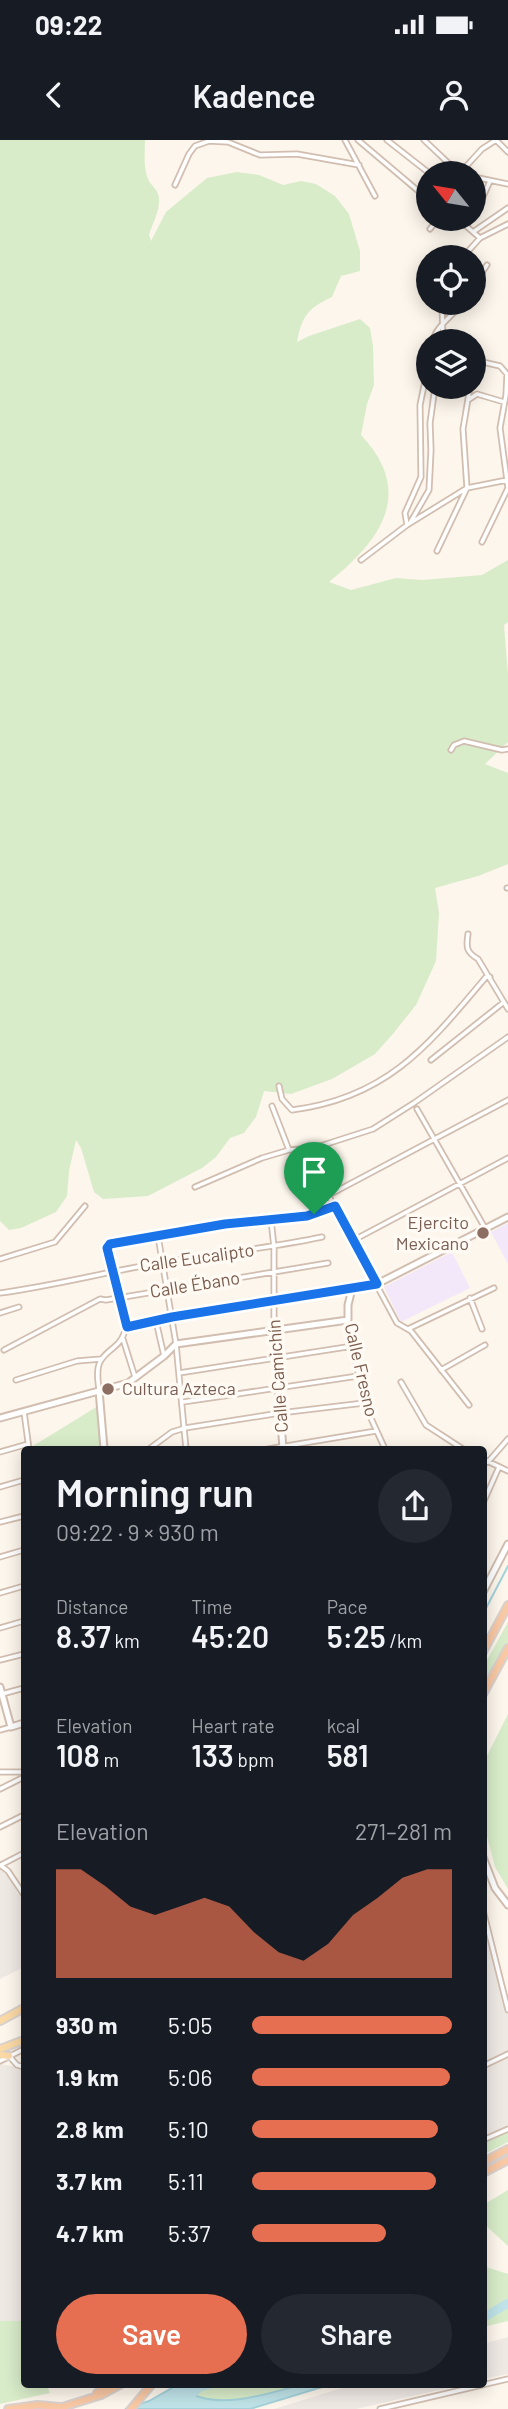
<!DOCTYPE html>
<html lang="en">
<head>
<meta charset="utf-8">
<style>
	:root { --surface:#171b24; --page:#242831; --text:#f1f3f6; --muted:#9ea1a6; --accent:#e76f51 }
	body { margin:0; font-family:Barlow,sans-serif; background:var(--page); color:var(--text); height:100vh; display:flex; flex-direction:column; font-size:26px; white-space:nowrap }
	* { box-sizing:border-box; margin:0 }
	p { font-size:23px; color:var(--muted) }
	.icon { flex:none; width:38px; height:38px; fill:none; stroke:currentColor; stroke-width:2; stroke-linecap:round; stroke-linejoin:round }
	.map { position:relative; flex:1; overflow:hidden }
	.details { position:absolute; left:21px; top:1306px; width:466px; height:942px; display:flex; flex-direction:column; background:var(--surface); border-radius:7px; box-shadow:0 4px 18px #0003 }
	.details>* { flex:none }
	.needle { width:46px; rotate:300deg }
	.buttons { position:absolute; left:416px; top:21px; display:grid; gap:14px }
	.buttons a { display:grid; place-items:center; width:70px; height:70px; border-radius:50%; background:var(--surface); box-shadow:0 4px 18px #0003; font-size:35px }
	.pin { position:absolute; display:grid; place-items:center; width:60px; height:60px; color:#fff; margin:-72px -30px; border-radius:50% 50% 50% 0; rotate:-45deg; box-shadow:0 0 7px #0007 }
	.pin .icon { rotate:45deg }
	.round { display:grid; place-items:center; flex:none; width:74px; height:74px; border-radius:37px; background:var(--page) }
	.head { display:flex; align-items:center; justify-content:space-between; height:119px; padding:0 35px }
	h1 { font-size:38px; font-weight:600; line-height:52px }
	.metrics { display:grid; grid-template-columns:repeat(3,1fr); gap:10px; height:119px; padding:7px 35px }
	.metrics div { display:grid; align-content:center }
	.metrics b { font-size:30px; font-weight:600 }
	.metrics small { font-size:19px; font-weight:400 }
	.metrics p { font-size:19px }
	.chart { height:196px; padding:14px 35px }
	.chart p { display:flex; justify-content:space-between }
	.chart svg { width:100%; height:126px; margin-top:7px; fill:var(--accent); opacity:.7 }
	.cta { display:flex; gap:14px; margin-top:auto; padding:14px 35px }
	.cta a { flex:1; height:80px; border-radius:42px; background:var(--accent); color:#fff; font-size:28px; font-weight:600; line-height:80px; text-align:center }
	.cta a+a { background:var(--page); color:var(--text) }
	ul { padding:0 35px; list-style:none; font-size:23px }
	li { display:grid; grid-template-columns:112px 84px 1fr; align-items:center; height:52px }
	li i { height:18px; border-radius:9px; background:var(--accent) }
	.status { display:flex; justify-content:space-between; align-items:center; height:49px; padding:0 35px; background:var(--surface); direction:ltr }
	.status svg { height:19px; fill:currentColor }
	header { display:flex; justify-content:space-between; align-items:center; height:91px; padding:0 35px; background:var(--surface); font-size:32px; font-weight:600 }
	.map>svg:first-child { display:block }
	.industrial { fill:#efe9e4 }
	.education { fill:#f3e8fa }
	.green { fill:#d8ecc9 }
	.water { fill:#bfe3e8; stroke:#a5d3da; stroke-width:2 }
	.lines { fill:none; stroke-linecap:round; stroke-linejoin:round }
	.stream { stroke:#a5d3da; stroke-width:2 }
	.river { stroke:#bfe3e8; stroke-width:9 }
	.minor-casing { stroke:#d1beb0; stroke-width:7 }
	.tertiary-casing { stroke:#d1beb0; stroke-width:9 }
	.primary-casing { stroke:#dad1cd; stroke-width:10 }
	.trunk-casing { stroke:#dad1cd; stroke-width:10 }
	.minor { stroke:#fff; stroke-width:3.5 }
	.tertiary { stroke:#fff; stroke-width:5 }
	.primary { stroke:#fbd9a5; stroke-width:6 }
	.trunk { stroke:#f9c8a4; stroke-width:6 }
	.route-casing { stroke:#fff; stroke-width:14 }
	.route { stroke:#1a73e8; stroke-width:9 }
	.education-dot { fill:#8d6e63; stroke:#fffaf3; stroke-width:2.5 }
	.labels { text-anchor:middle; stroke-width:7; stroke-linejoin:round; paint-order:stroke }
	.education-label { font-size:18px; fill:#785e54; stroke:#fffaf3; text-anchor:end }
	.street-label { font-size:18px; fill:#7a5c4d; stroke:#fffaf3 }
</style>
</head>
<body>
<div class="status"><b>09:22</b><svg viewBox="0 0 49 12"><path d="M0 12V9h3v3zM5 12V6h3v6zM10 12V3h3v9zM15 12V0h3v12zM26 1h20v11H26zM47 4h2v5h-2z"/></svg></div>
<header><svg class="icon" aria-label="back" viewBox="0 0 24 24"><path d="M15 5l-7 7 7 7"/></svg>Kadence<svg class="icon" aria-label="person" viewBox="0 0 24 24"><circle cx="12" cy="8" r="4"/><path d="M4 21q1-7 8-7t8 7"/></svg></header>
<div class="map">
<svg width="508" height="2269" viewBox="0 0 508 2269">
	<rect width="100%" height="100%" fill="#fdf6ec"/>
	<path class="industrial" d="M0,1730L10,1737L18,1754L24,1758V1827L0,1839Z
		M483,1770L508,1870V1989L483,2000Z
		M0,1924L24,1928V2182L0,2181Z
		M508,2197V2234L483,2239V2204Z
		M355,2244H465L356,2269H274Z"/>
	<path class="education" d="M508,1083V1124L491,1092Z
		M452,1112L470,1148L401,1182L384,1147Z"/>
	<path class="green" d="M0,0H145C145,13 143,27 148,39C151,46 158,49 159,58C160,71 153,82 149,95L151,101L166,72L207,38L237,32L259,35L283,45L301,41L316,44L335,56L349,74L360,111V131L341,136L332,157C308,168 302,176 297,202L309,196L360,179L370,188L373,206L374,245L367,264L361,295C416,353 380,401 329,442L351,450L396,438L422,440L482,435L508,420V482L504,485L508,535V602L485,624L508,633V724L478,736L435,748L439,773L436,821L416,865L392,895L375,914L332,939L291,954L264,951L256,977L244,993L230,998L216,1017L202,1028L148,1056L103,1059L94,1052L81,1008L76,1000L69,1031L67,1056L56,1072L21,1088L9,1090L0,1081Z
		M98,1266L101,1309H34L33,1306Z
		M508,1482V1502L483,1547V1527Z
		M508,1574V1749L495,1727L483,1681V1624Z
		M508,1991V2002L483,2015V2003Z
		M508,2050V2106L483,2083V2065Z
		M483,2126L508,2134V2181L483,2187Z
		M0,2181H22L24,2187V2244H46L50,2253L0,2264Z
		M192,2244H303L224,2267L205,2263L192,2255Z"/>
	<path class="water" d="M179,2244H192V2254C222,2269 267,2254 300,2245C310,2242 322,2244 332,2244L250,2269H125L149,2261Z"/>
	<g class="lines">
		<path class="stream" d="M483,1474L508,1426"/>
		<path class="river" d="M483,2178L508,2163
			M183,2261L200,2247L210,2244"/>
		<defs>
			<path id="minor" d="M345,0L375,56
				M358,0L429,60
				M387,0L429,33
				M424,0L459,33
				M460,33L482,9L496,0L508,12
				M474,37L508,44
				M175,45L189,14L195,6L209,1L228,2L260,15L297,14L359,25
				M478,68L490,41
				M458,79L480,98
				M430,89L438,79
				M473,92L508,68
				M463,117L480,98L508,84
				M474,144L487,125
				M442,163L443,201
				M433,201C435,187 453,176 462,163
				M474,220L500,226L507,234L506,255L500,288L508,348L482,402
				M468,260L477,254L504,262
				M410,383L429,350L431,310L430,283L435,247
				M407,385L405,373L421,337L420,265L429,222
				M437,411L467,348L463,289L470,247
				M361,420L407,385L467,348L507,340
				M451,610L454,605L464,601L502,610L508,609
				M507,748H508
				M468,794C466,807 466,812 478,819L508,869
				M431,920L504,862
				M279,946L282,959L292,970C387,958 428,906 486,837H490
				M272,966L289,1010
				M417,969L485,1088
				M304,1010L397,1183L411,1191L469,1265
				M195,1047L262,1018L289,1010L314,1008L373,989L414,963L508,897
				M329,1055L508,960
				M271,1080L274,1107V1190
				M158,1096L176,1204L186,1309
				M354,1100L508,1018
				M0,1119L55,1102L85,1066
				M0,1153C52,1146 102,1133 153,1124C209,1114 266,1109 322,1097
				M470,1158L482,1189
				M0,1173L19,1167
				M348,1180L364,1263L385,1309
				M156,1181L164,1216
				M126,1187L172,1177L352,1149
				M408,1189L494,1148
				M123,1199L135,1237
				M4,1210L100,1159L106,1160L328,1123
				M441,1230L485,1205
				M179,1233L353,1206
				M16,1240L77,1221L101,1219
				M401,1242L426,1285L463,1309
				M99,1250C98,1241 96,1230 100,1222C108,1207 121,1209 126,1187L107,1108L110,1104L225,1084L307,1076L335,1066
				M183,1262L358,1236
				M24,1272L29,1309
				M149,1309L172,1292L185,1288L280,1273L364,1263
				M268,1309L376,1291
				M0,1312L28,1304
				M483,1319L508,1331
				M483,1324L488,1322L508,1299
				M0,1347L24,1340
				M483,1363L499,1327
				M0,1382L24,1376
				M0,1417L24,1410
				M0,1453L24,1446
				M0,1488L24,1481
				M0,1520L24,1514
				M2,1554L24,1548
				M0,1590L11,1587
				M0,1632H24
				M0,1649L24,1637
				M0,1687L24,1675
				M0,1725L8,1731L24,1755
				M1,1725L24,1713
				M483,1770L508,1870
				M9,1916L17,1925L24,1927
				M0,1921L24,1909
				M483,1926L508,1914
				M483,2000L508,1989
				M380,2269L508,2239"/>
			<path id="tertiary" d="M274,1190L283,1309
				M99,1250L104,1309
				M0,1278L128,1243L164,1216L176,1204L348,1180V1165L352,1149L377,1144L508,1077
				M483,1452L508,1404
				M0,1547L11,1587L24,1583
				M483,1717L495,1748L508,1765"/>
			<path id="primary" d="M0,1881L24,1868
				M0,1909L24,1900
				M0,1915L9,1916"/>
			<path id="trunk" d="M483,1512L508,1465
				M483,1554L508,1508
				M483,2022L508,2009
				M483,2033L508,2020
				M97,2253L109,2244
				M8,2269L38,2265L60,2267
				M56,2269L101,2255L121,2244
				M131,2269L152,2244"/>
		</defs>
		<use href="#minor" class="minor-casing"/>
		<use href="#tertiary" class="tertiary-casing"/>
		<use href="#primary" class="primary-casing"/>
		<use href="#trunk" class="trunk-casing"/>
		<use href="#minor" class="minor"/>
		<use href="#tertiary" class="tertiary"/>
		<use href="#primary" class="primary"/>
		<use href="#trunk" class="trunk"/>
	</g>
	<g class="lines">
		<defs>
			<path id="route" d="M335,1066L377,1144L172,1177L127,1187L107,1108L110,1104L225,1084L307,1076Z"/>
		</defs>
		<use href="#route" class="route-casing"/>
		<use href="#route" class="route"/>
	</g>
	<g class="education-dot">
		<circle cx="483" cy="1093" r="7"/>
		<circle cx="108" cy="1249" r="7"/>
	</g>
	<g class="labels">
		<g class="education-label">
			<text x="469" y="1089">Ejercito<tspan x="469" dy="21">Mexicano</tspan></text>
			<text x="122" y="1255" text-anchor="start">Cultura Azteca</text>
		</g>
		<g class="street-label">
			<text transform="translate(197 1118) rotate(-8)" y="6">Calle Eucalipto</text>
			<text transform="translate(195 1145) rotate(-9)" y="6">Calle Ébano</text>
			<text transform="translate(361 1230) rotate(77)" y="6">Calle Fresno</text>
			<text transform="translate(278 1236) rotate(-94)" y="6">Calle Camichín</text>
		</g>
	</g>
</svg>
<div class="buttons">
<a><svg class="needle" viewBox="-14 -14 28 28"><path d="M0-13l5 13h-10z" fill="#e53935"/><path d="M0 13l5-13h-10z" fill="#9ea1a6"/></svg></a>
<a><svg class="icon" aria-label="locate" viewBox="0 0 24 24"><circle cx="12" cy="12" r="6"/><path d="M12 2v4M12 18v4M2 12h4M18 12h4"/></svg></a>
<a><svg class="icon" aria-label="layers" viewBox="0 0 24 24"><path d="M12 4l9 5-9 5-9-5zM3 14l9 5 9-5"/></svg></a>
</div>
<div class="pin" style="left:314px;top:1074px;background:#1e9e55"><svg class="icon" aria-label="arrive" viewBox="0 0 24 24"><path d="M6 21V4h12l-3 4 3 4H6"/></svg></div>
<section class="details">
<div class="head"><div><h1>Morning run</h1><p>09:22 · 9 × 930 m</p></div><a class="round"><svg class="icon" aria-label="share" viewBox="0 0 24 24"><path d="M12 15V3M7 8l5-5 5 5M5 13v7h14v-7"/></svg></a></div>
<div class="metrics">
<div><p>Distance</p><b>8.37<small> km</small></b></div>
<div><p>Time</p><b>45:20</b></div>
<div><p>Pace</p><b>5:25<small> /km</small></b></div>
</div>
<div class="metrics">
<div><p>Elevation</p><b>108<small> m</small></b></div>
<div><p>Heart rate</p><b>133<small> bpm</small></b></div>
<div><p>kcal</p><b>581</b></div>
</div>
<div class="chart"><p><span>Elevation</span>271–281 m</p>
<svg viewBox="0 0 160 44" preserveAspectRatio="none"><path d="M0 44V6L10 6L20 12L30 19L40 22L50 19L60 16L70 19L80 28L90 35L100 38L110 32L120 22L130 16L140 9L150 6L160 6V44z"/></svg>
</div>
<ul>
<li><b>930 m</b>5:05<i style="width:100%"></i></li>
<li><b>1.9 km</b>5:06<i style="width:99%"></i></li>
<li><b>2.8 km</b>5:10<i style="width:93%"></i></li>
<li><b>3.7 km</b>5:11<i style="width:92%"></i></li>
<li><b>4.7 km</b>5:37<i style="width:67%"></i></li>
</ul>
<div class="cta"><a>Save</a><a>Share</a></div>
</section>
</div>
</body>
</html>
